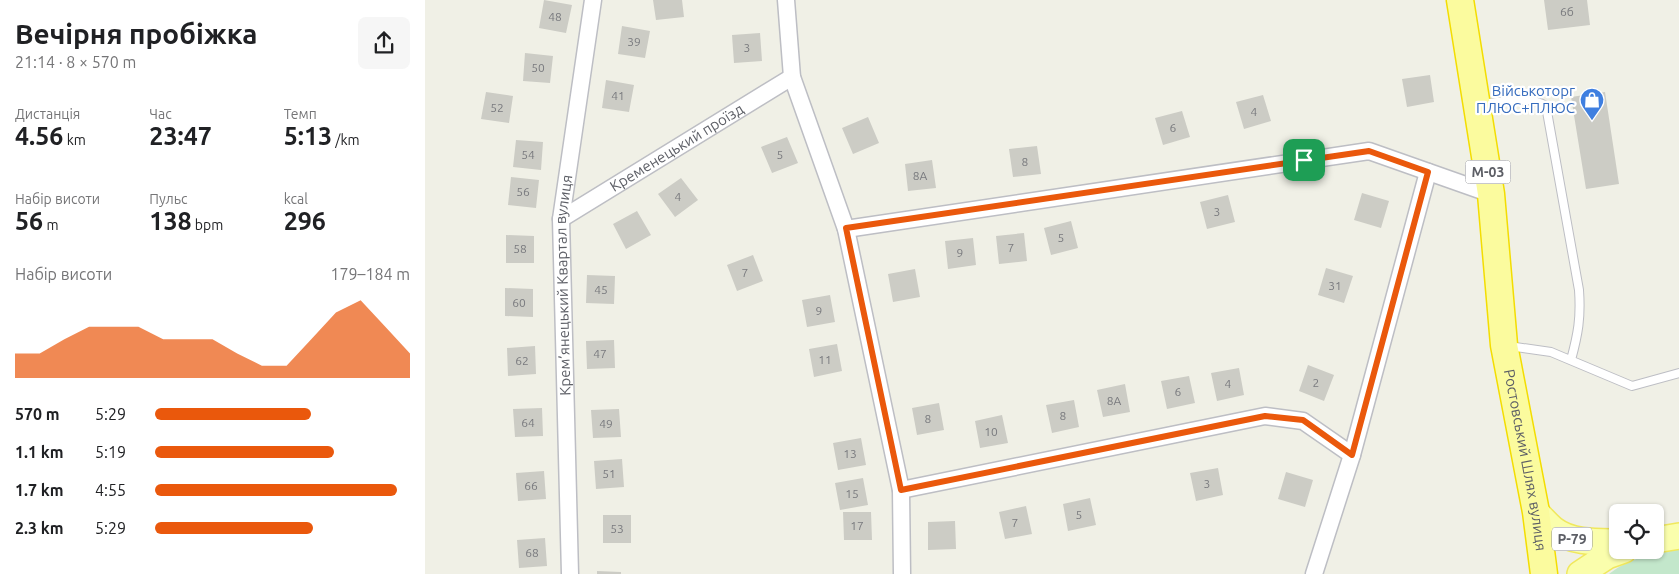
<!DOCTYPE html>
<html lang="uk">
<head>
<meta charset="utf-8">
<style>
	:root { --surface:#fff; --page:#f6f6f6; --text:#202124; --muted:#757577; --accent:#ea580c }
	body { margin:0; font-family:Ubuntu,sans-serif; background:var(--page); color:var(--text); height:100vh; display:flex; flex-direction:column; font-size:19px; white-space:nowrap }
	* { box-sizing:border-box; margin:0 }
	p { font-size:16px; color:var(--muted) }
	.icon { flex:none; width:28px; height:28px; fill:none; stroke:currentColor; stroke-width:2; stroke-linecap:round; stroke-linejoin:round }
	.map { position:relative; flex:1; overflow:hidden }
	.panel { display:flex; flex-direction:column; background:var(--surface); width:425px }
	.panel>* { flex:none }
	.buttons { position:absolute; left:1184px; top:504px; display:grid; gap:10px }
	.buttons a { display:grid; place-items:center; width:55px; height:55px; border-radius:8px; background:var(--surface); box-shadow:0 1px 4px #0004; font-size:25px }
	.pin { position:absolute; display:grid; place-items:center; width:42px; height:42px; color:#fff; margin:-21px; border-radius:10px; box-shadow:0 2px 8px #0006 }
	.round { display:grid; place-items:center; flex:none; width:52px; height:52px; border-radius:8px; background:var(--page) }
	.summary { display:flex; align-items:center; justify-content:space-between; height:85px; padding:0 15px }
	h1 { font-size:28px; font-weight:600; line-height:38px }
	.stats { display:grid; grid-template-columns:repeat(3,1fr); gap:8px; height:85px; padding:5px 15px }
	.stats div { display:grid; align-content:center }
	.stats b { font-size:25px; font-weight:600 }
	.stats small { font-size:14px; font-weight:400 }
	.stats p { font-size:14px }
	.chart { height:140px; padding:10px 15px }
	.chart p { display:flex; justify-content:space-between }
	.chart svg { width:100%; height:90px; margin-top:5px; fill:var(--accent); opacity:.7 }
	ul { padding:0 15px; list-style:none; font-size:16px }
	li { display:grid; grid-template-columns:80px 60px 1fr; align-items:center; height:38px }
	li i { height:12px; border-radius:6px; background:var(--accent) }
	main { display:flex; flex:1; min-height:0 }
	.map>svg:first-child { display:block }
	.green { fill:#c3e7cb }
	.building { fill:#ccccc5 }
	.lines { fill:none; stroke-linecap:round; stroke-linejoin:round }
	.service-casing { stroke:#bdbec4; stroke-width:10 }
	.minor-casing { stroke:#bdbec4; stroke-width:19 }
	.primary-casing { stroke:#f0e85e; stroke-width:28 }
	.trunk-casing { stroke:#f3dd02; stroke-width:29 }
	.service { stroke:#fff; stroke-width:8 }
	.minor { stroke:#fff; stroke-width:16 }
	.primary { stroke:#fafeac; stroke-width:25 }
	.trunk { stroke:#fbfb9e; stroke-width:26 }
	.route-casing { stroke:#fff; stroke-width:10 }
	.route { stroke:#ea580c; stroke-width:6 }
	.labels { text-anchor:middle; stroke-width:4.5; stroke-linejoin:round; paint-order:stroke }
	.number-label { font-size:12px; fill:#797a7e }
	.shield { fill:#fff; stroke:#8e8f94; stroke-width:1 }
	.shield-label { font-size:14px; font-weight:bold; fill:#5d5f66 }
	.shop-label { font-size:15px; fill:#366cbe; stroke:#fff; text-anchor:end }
	.street-label { font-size:15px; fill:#5d5f66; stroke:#fff }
</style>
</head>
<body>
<main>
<section class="panel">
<div class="summary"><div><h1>Вечірня пробіжка</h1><p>21:14 · 8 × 570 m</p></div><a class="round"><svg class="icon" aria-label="share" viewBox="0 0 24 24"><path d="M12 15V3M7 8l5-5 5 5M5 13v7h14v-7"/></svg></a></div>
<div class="stats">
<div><p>Дистанція</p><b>4.56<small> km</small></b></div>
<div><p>Час</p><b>23:47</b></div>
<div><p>Темп</p><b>5:13<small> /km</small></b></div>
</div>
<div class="stats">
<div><p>Набір висоти</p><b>56<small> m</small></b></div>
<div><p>Пульс</p><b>138<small> bpm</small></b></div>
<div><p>kcal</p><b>296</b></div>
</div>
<div class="chart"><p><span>Набір висоти</span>179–184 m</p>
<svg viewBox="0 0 160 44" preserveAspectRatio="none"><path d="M0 44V32L10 32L20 25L30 19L40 19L50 19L60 25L70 25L80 25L90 32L100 38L110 38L120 25L130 12L140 6L150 19L160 32V44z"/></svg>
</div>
<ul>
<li><b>570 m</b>5:29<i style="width:61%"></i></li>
<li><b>1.1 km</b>5:19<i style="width:70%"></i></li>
<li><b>1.7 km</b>4:55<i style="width:95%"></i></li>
<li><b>2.3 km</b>5:29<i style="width:62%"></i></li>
</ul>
</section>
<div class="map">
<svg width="1254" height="574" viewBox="0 0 1254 574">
	<rect width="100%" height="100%" fill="#f0f0e6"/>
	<path class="green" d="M1254,548V574H1184C1204,558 1229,553 1254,548Z"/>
	<path class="building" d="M119,0L147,5L141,33L114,28Z
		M228,0H257L259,17L231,20Z
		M1119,0H1162L1165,25L1123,30Z
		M197,26L225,31L220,58L193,54Z
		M335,33L337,61L309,63L307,35Z
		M100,53L128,56L125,83L98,81Z
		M1005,75L1009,102L982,107L977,79Z
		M181,80L209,85L204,112L177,108Z
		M61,92L88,96L84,123L56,119Z
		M1180,92L1194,184L1161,189L1146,97Z
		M838,95L846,121L819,129L811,102Z
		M757,111L765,137L738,145L730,118Z
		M443,117L454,143L428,154L417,128Z
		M362,137L373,163L347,173L336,147Z
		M91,140L118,142L116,170L88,167Z
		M612,146L616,174L588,177L584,149Z
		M507,160L511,188L483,191L480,164Z
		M86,177L114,180L111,208L83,205Z
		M256,178L273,200L250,217L233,194Z
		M937,193L964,201L956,228L929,220Z
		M803,195L810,222L782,229L775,202Z
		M212,211L226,235L201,249L188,224Z
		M646,221L653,248L626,255L619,228Z
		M599,233L602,261L574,264L571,236Z
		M81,235L109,236V263H81Z
		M548,238L551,265L523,269L520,241Z
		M328,255L338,281L312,291L302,265Z
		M901,268L928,276L919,303L893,295Z
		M490,269L495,297L468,302L463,274Z
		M162,275L190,276L189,304L161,303Z
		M80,288L108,289V317L80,316Z
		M405,295L410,322L382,327L377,300Z
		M189,340L190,368L162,369L161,341Z
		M412,344L417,371L389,377L384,349Z
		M110,346L111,374L83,376L82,348Z
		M883,365L909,375L899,401L874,391Z
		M814,368L819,395L792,401L786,373Z
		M764,376L770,403L742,409L736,381Z
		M700,384L705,412L678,417L672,390Z
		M649,400L654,427L627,433L621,405Z
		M514,403L519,430L492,435L487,408Z
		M117,408L118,436L90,437L88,409Z
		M194,409L196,437L168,438L166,410Z
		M577,415L583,443L555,448L550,421Z
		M436,438L441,465L413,470L408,443Z
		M197,459L199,487L171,489L169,461Z
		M793,468L798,495L771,501L765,473Z
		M119,471L121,499L93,501L91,473Z
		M861,472L888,480L880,507L853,499Z
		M438,478L443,505L415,510L410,483Z
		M665,498L671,525L643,531L638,504Z
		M601,506L607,534L580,539L574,512Z
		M418,512H446L447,540H419Z
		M178,515H206V543H178Z
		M530,521L531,549L503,550V522Z
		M120,538L122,566L94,568L92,540Z
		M172,571L196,572V574H172Z"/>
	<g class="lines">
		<defs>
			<path id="service" d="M1056,104C1076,102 1104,95 1121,106L1154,290C1156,318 1153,334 1146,360
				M1084,346L1126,352L1207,386L1254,373"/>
			<g id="minor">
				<path d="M361,0L367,77L421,229L476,490L477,574"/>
				<path id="s1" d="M136,219L367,77"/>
				<path d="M421,229L944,151L1066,194"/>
				<path d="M476,490L840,416L878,421L927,455"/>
				<path id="s2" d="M145,574L136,219L168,0"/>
				<path d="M889,574L927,455L1003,172"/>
			</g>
			<path id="primary" d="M1111,512C1116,517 1122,524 1128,529C1146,543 1171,542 1192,542
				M1230,540L1254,536
				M1155,574L1182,556L1199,550"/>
			<g id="trunk">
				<path id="s3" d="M1035,0L1066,194L1079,345L1111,512L1119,574"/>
			</g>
		</defs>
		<use href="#service" class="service-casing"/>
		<use href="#minor" class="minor-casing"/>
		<use href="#primary" class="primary-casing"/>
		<use href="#trunk" class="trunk-casing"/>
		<use href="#service" class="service"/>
		<use href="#minor" class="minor"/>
		<use href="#primary" class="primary"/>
		<use href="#trunk" class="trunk"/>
	</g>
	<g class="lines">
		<defs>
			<path id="route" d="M944,151L1003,172L927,455L878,420L840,416L476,490L421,228Z"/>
		</defs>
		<use href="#route" class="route-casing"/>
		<use href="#route" class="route"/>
	</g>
	<defs>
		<symbol id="shop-pin" viewBox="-11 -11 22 30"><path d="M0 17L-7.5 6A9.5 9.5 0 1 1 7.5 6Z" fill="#3f7fe0" stroke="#fff"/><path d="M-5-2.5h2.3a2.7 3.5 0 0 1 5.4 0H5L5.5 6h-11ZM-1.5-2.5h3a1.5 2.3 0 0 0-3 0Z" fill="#fff"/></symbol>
	</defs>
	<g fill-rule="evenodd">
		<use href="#shop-pin" x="1153" y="86" width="28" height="38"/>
	</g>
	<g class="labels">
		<g class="number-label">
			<text x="1142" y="16">6б</text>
			<text x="130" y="21">48</text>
			<text x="209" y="46">39</text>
			<text x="322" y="52">3</text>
			<text x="113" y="72">50</text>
			<text x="193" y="100">41</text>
			<text x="72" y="112">52</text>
			<text x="829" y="116">4</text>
			<text x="748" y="132">6</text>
			<text x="103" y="159">54</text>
			<text x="355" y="159">5</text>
			<text x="600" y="166">8</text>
			<text x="495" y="180">8А</text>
			<text x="98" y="196">56</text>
			<text x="253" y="201">4</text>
			<text x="792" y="216">3</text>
			<text x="636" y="242">5</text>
			<text x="586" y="252">7</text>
			<text x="95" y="253">58</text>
			<text x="535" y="257">9</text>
			<text x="320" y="277">7</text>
			<text x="910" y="290">31</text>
			<text x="176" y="294">45</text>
			<text x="94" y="307">60</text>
			<text x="394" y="315">9</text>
			<text x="175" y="358">47</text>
			<text x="400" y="364">11</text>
			<text x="97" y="365">62</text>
			<text x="891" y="387">2</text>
			<text x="803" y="388">4</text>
			<text x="753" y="396">6</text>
			<text x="689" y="405">8А</text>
			<text x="638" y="420">8</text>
			<text x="503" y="423">8</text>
			<text x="103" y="427">64</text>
			<text x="181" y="428">49</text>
			<text x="566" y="436">10</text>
			<text x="425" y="458">13</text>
			<text x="184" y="478">51</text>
			<text x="782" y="488">3</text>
			<text x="106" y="490">66</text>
			<text x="427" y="498">15</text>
			<text x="654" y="519">5</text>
			<text x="590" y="527">7</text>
			<text x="432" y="530">17</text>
			<text x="192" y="533">53</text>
			<text x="107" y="557">68</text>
		</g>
		<g class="shield">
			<rect x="1040.5" y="160.5" width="45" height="23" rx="4"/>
			<rect x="1127" y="527.5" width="40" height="23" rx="4"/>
		</g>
		<g class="shield-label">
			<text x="1063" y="177">М-03</text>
			<text x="1147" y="544">Р-79</text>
		</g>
		<g class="shop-label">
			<text x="1150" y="96">Військоторг<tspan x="1150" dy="17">ПЛЮС+ПЛЮС</tspan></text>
		</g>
		<g class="street-label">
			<text dy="5" stroke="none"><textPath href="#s1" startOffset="136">Кременецький проїзд</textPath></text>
			<text dy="5" stroke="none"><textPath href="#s2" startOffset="289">Крем’янецький Квартал вулиця</textPath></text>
			<text dy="5" stroke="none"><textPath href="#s3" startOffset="465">Ростовський Шлях вулиця</textPath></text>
		</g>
	</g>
</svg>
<div class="buttons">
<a><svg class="icon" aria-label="locate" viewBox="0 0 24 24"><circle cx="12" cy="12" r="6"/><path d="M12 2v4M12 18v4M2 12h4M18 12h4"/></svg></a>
</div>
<div class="pin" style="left:879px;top:160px;background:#1e9e55"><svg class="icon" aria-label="arrive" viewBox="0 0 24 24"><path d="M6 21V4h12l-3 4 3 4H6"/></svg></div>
</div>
</main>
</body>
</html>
